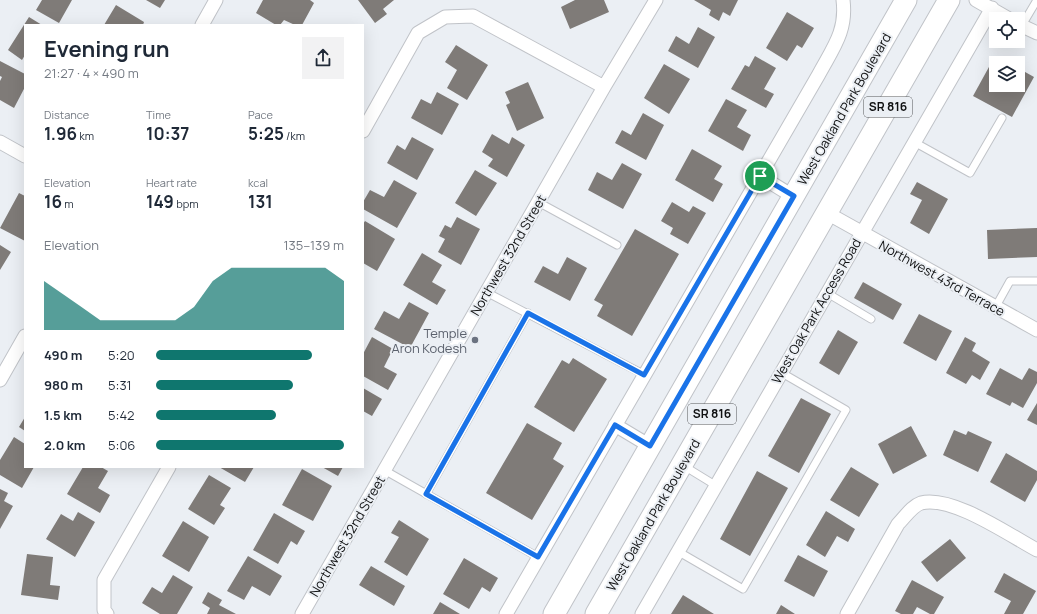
<!DOCTYPE html>
<html lang="en">
<head>
<meta charset="utf-8">
<style>
	:root { --surface:#fff; --page:#f2f2f3; --text:#1f2937; --muted:#747a83; --accent:#0f766e }
	body { margin:0; font-family:Manrope,sans-serif; background:var(--page); color:var(--text); height:100vh; display:flex; flex-direction:column; font-size:15px; white-space:nowrap }
	* { box-sizing:border-box; margin:0 }
	p { font-size:13px; color:var(--muted) }
	.icon { flex:none; width:22px; height:22px; fill:none; stroke:currentColor; stroke-width:2; stroke-linecap:round; stroke-linejoin:round }
	.map { position:relative; flex:1; overflow:hidden }
	.sheet { position:absolute; left:24px; top:24px; width:340px; height:444px; display:flex; flex-direction:column; background:var(--surface); border-radius:0px; box-shadow:0 4px 16px #0002 }
	.sheet>* { flex:none }
	.buttons { position:absolute; left:989px; top:12px; display:grid; gap:8px }
	.buttons a { display:grid; place-items:center; width:36px; height:36px; border-radius:0px; background:var(--surface); box-shadow:0 4px 16px #0002; font-size:20px }
	.pin { position:absolute; display:grid; place-items:center; width:34px; height:34px; color:#fff; margin:-17px; border:2px solid #fff; border-radius:50%; box-shadow:0 1px 4px #0007 }
	.round { display:grid; place-items:center; flex:none; width:42px; height:42px; border-radius:0px; background:var(--page) }
	.summary { display:flex; align-items:center; justify-content:space-between; height:68px; padding:0 20px }
	h1 { font-size:22px; font-weight:700; line-height:30px }
	.figures { display:grid; grid-template-columns:repeat(3,1fr); gap:6px; height:68px; padding:4px 20px }
	.figures div { display:grid; align-content:center }
	.figures b { font-size:17px; font-weight:700 }
	.figures small { font-size:11px; font-weight:400 }
	.figures p { font-size:11px }
	.chart { height:112px; padding:8px 20px }
	.chart p { display:flex; justify-content:space-between }
	.chart svg { width:100%; height:72px; margin-top:4px; fill:var(--accent); opacity:.7 }
	ul { padding:0 20px; list-style:none; font-size:13px }
	li { display:grid; grid-template-columns:64px 48px 1fr; align-items:center; height:30px }
	li i { height:10px; border-radius:5px; background:var(--accent) }
	.map>svg:first-child { display:block }
	.building { fill:#7f7b78 }
	.lines { fill:none; stroke-linecap:round; stroke-linejoin:round }
	.lane-casing { stroke:#c0c3c8; stroke-width:9 }
	.street-casing { stroke:#c0c3c8; stroke-width:15 }
	.primary-casing { stroke:#c0c3c8; stroke-width:23 }
	.lane { stroke:#fff; stroke-width:7 }
	.street { stroke:#fff; stroke-width:13 }
	.primary { stroke:#fff; stroke-width:21 }
	.route-casing { stroke:#fff; stroke-width:8 }
	.route { stroke:#1a73e8; stroke-width:5 }
	.worship-dot { fill:#6b7280; stroke:#ebeff4; stroke-width:1.5 }
	.labels { text-anchor:middle; stroke-width:4; stroke-linejoin:round; paint-order:stroke }
	.shield { fill:#ebeff4; stroke:#525456; stroke-width:1 }
	.shield-label { font-size:12px; font-weight:bold; fill:#101112 }
	.street-label { font-size:13px; fill:#101112; stroke:#ebeff4 }
	.worship-label { font-size:13px; fill:#5b616d; stroke:#ebeff4; text-anchor:end }
</style>
</head>
<body>
<div class="map">
<svg width="1037" height="614" viewBox="0 0 1037 614">
	<rect width="100%" height="100%" fill="#ebeff4"/>
	<path class="building" d="M42,0H72L59,23L36,10Z
		M146,0H165L160,8Z
		M263,0H310L314,3L302,25H295L284,20L280,25H276L256,13Z
		M358,0H394L383,9L387,14L375,23Z
		M575,0H604L609,12L570,29L561,7Z
		M694,0H738L730,16L723,12L719,21L709,15L711,10Z
		M116,5L144,22L143,25H104Z
		M787,12L814,28L802,48L797,45L787,61L766,48Z
		M29,17L42,25H25V55L22,60L8,50Z
		M698,27L715,37L698,68L668,51L676,36L689,44Z
		M456,45L488,65L467,100L447,88L457,70L445,62Z
		M755,56L776,68L764,89L774,94L766,108L731,89L745,65L749,67Z
		M995,56L1008,63H996V85H1018V68L1034,77L1012,117L973,96Z
		M0,61L25,74V87L14,108L0,100V81L2,77L0,76Z
		M664,64L690,79L669,114L644,98Z
		M528,82L544,118L517,131L506,105L510,103L505,92Z
		M437,92L459,104L442,135L411,118L421,99L431,104Z
		M726,99L747,110L737,127L751,135L743,151L708,131Z
		M643,113L664,125L646,160L615,143L622,130L631,135Z
		M492,134L509,144L512,137L525,145L507,177L488,166L493,159L482,152Z
		M412,137L434,149L417,180L387,163L397,145L405,150Z
		M692,149L722,166L714,179L723,184L713,202L675,180Z
		M622,163L642,174L623,209L588,190L597,172L612,180Z
		M475,170L497,183L476,216L455,203Z
		M394,180L417,193L397,228L363,209V202L370,190L384,197Z
		M917,182L948,199L929,234L910,223L922,200L910,194Z
		M19,193L25,196V241L0,228Z
		M672,202L689,212L693,206L706,213L688,244L670,234L673,228L661,221Z
		M457,217L480,229L461,265L438,252L445,239L439,236L445,225L451,228Z
		M365,221L395,239L377,271L363,263V224Z
		M1037,228V257L988,259L987,230Z
		M635,229L679,254L632,336L597,316L603,305L594,300Z
		M0,245L11,252L0,270Z
		M422,253L442,265L432,282L446,290L437,305L403,285Z
		M567,257L587,268L570,301L534,282L543,266L558,274Z
		M863,282L902,304L893,320L854,298Z
		M409,302L429,313L410,348L374,329L384,311L399,319Z
		M919,314L952,331L936,361L903,343Z
		M838,330L858,342L839,375L819,363Z
		M372,337L393,349L384,367L397,374L388,390L363,376V354Z
		M965,337L976,343L972,351L990,362L980,380L972,375L966,384L946,373Z
		M573,358L607,379L574,432L534,407L562,360L569,364Z
		M1000,368L1022,380L1029,368L1037,372V383L1023,408L1012,402L1010,406L986,394Z
		M363,388L382,399L372,416L363,411Z
		M801,398L831,414L799,473L768,456Z
		M1037,403V425L1027,420Z
		M25,417V431L19,427Z
		M527,423L562,443L553,459L564,466L532,520L486,493Z
		M911,426L927,456L893,474L878,444Z
		M954,430L966,435L968,431L992,442L978,472L943,455Z
		M14,437L25,444V467H34L22,488L0,475V460Z
		M1006,453L1037,471V480L1025,502L990,482Z
		M83,467H101L108,471L98,488L110,495L100,513L67,494Z
		M219,467H254L245,482Z
		M322,467H343L338,476Z
		M851,467L879,484L859,517L830,500Z
		M302,469L332,486L313,521L282,505Z
		M757,471L788,488L750,556L720,539Z
		M209,475L231,488L220,505L225,508L214,525L188,509Z
		M0,489L8,493L4,501L13,506L0,529Z
		M826,511L855,529L848,542L837,536L825,557L806,545Z
		M78,512L95,522L75,557L46,539L61,514L73,521Z
		M274,513L305,531L297,545L291,541L278,564L253,550Z
		M399,520L429,539L407,576L384,562L399,537L391,533Z
		M183,521L209,537L189,572L162,556Z
		M950,539L966,558L937,582L921,562Z
		M27,554L53,557L50,585L60,586L58,600L21,595Z
		M798,555L828,571L814,597L784,581Z
		M248,556L282,576L270,596L252,586L244,600L227,591Z
		M464,558L498,578L490,592L482,587L469,609L443,594Z
		M371,566L405,586L394,606L359,585Z
		M1004,573L1036,591L1023,614H1004L1011,601L994,592Z
		M173,575L193,587L177,614H160L142,603L152,587L162,593Z
		M912,580L944,597L934,614H930L917,607L913,614H901L895,611Z
		M208,592L222,600L219,605L236,614H207L210,608L202,603Z
		M683,595L714,614H671Z
		M440,602L460,614H433Z
		M781,605L795,614H776Z"/>
	<g class="lines">
		<defs>
			<path id="lane" d="M1021,27L1037,0
				M914,142L970,173L1002,118
				M538,202L617,245
				M486,292L645,375
				M827,293L871,319
				M995,308L1010,281H1037
				M684,466L715,485
				M384,470L538,557
				M426,494L528,313
				M679,552L743,589L846,410L782,373"/>
			<path id="street" d="M976,0L1009,19
				M1018,24L1037,33
				M202,25L216,0
				M363,131L418,33L445,17L473,16L604,87
				M0,142L25,156
				M760,176L794,197
				M827,213L1037,330
				M0,380L25,336
				M615,425L650,446
				M107,614L104,610V580L169,467
				M302,614L604,87L656,0
				M506,614L819,74C833,48 847,31 843,0
				M642,614L992,8
				M847,614L898,524C905,517 912,506 921,503C952,495 1009,535 1037,550"/>
			<path id="primary" d="M554,614L906,0
				M596,614L949,0"/>
		</defs>
		<use href="#lane" class="lane-casing"/>
		<use href="#street" class="street-casing"/>
		<use href="#primary" class="primary-casing"/>
		<use href="#lane" class="lane"/>
		<use href="#street" class="street"/>
		<use href="#primary" class="primary"/>
	</g>
	<g class="lines">
		<defs>
			<path id="route" d="M760,176L794,196L650,446L615,425L538,557L426,494L528,313L644,375Z"/>
		</defs>
		<use href="#route" class="route-casing"/>
		<use href="#route" class="route"/>
	</g>
	<circle class="worship-dot" cx="475" cy="340" r="4"/>
	<g class="labels">
		<g class="shield">
			<rect x="864" y="97" width="48" height="20" rx="3"/>
			<rect x="688" y="404" width="48" height="20" rx="3"/>
		</g>
		<g class="shield-label">
			<text x="888" y="111">SR 816</text>
			<text x="712" y="418">SR 816</text>
		</g>
		<g class="street-label">
			<text transform="translate(844 109) rotate(-60)" y="5">West Oakland Park Boulevard</text>
			<text transform="translate(508 255) rotate(-60)" y="5">Northwest 32nd Street</text>
			<text transform="translate(942 278) rotate(29)" y="5">Northwest 43rd Terrace</text>
			<text transform="translate(816 311) rotate(-60)" y="5">West Oak Park Access Road</text>
			<text transform="translate(653 515) rotate(-60)" y="5">West Oakland Park Boulevard</text>
			<text transform="translate(347 536) rotate(-60)" y="5">Northwest 32nd Street</text>
		</g>
		<g class="worship-label">
			<text x="467" y="338">Temple<tspan x="467" dy="15">Aron Kodesh</tspan></text>
		</g>
	</g>
</svg>
<div class="buttons">
<a><svg class="icon" aria-label="locate" viewBox="0 0 24 24"><circle cx="12" cy="12" r="6"/><path d="M12 2v4M12 18v4M2 12h4M18 12h4"/></svg></a>
<a><svg class="icon" aria-label="layers" viewBox="0 0 24 24"><path d="M12 4l9 5-9 5-9-5zM3 14l9 5 9-5"/></svg></a>
</div>
<div class="pin" style="left:760px;top:176px;background:#1e9e55"><svg class="icon" aria-label="arrive" viewBox="0 0 24 24"><path d="M6 21V4h12l-3 4 3 4H6"/></svg></div>
<section class="sheet">
<div class="summary"><div><h1>Evening run</h1><p>21:27 · 4 × 490 m</p></div><a class="round"><svg class="icon" aria-label="share" viewBox="0 0 24 24"><path d="M12 15V3M7 8l5-5 5 5M5 13v7h14v-7"/></svg></a></div>
<div class="figures">
<div><p>Distance</p><b>1.96<small> km</small></b></div>
<div><p>Time</p><b>10:37</b></div>
<div><p>Pace</p><b>5:25<small> /km</small></b></div>
</div>
<div class="figures">
<div><p>Elevation</p><b>16<small> m</small></b></div>
<div><p>Heart rate</p><b>149<small> bpm</small></b></div>
<div><p>kcal</p><b>131</b></div>
</div>
<div class="chart"><p><span>Elevation</span>135–139 m</p>
<svg viewBox="0 0 160 44" preserveAspectRatio="none"><path d="M0 44V14L10 22L20 30L30 38L40 38L50 38L60 38L70 38L80 30L90 14L100 6L110 6L120 6L130 6L140 6L150 6L160 14V44z"/></svg>
</div>
<ul>
<li><b>490 m</b>5:20<i style="width:83%"></i></li>
<li><b>980 m</b>5:31<i style="width:73%"></i></li>
<li><b>1.5 km</b>5:42<i style="width:64%"></i></li>
<li><b>2.0 km</b>5:06<i style="width:100%"></i></li>
</ul>
</section>
</div>
</body>
</html>
